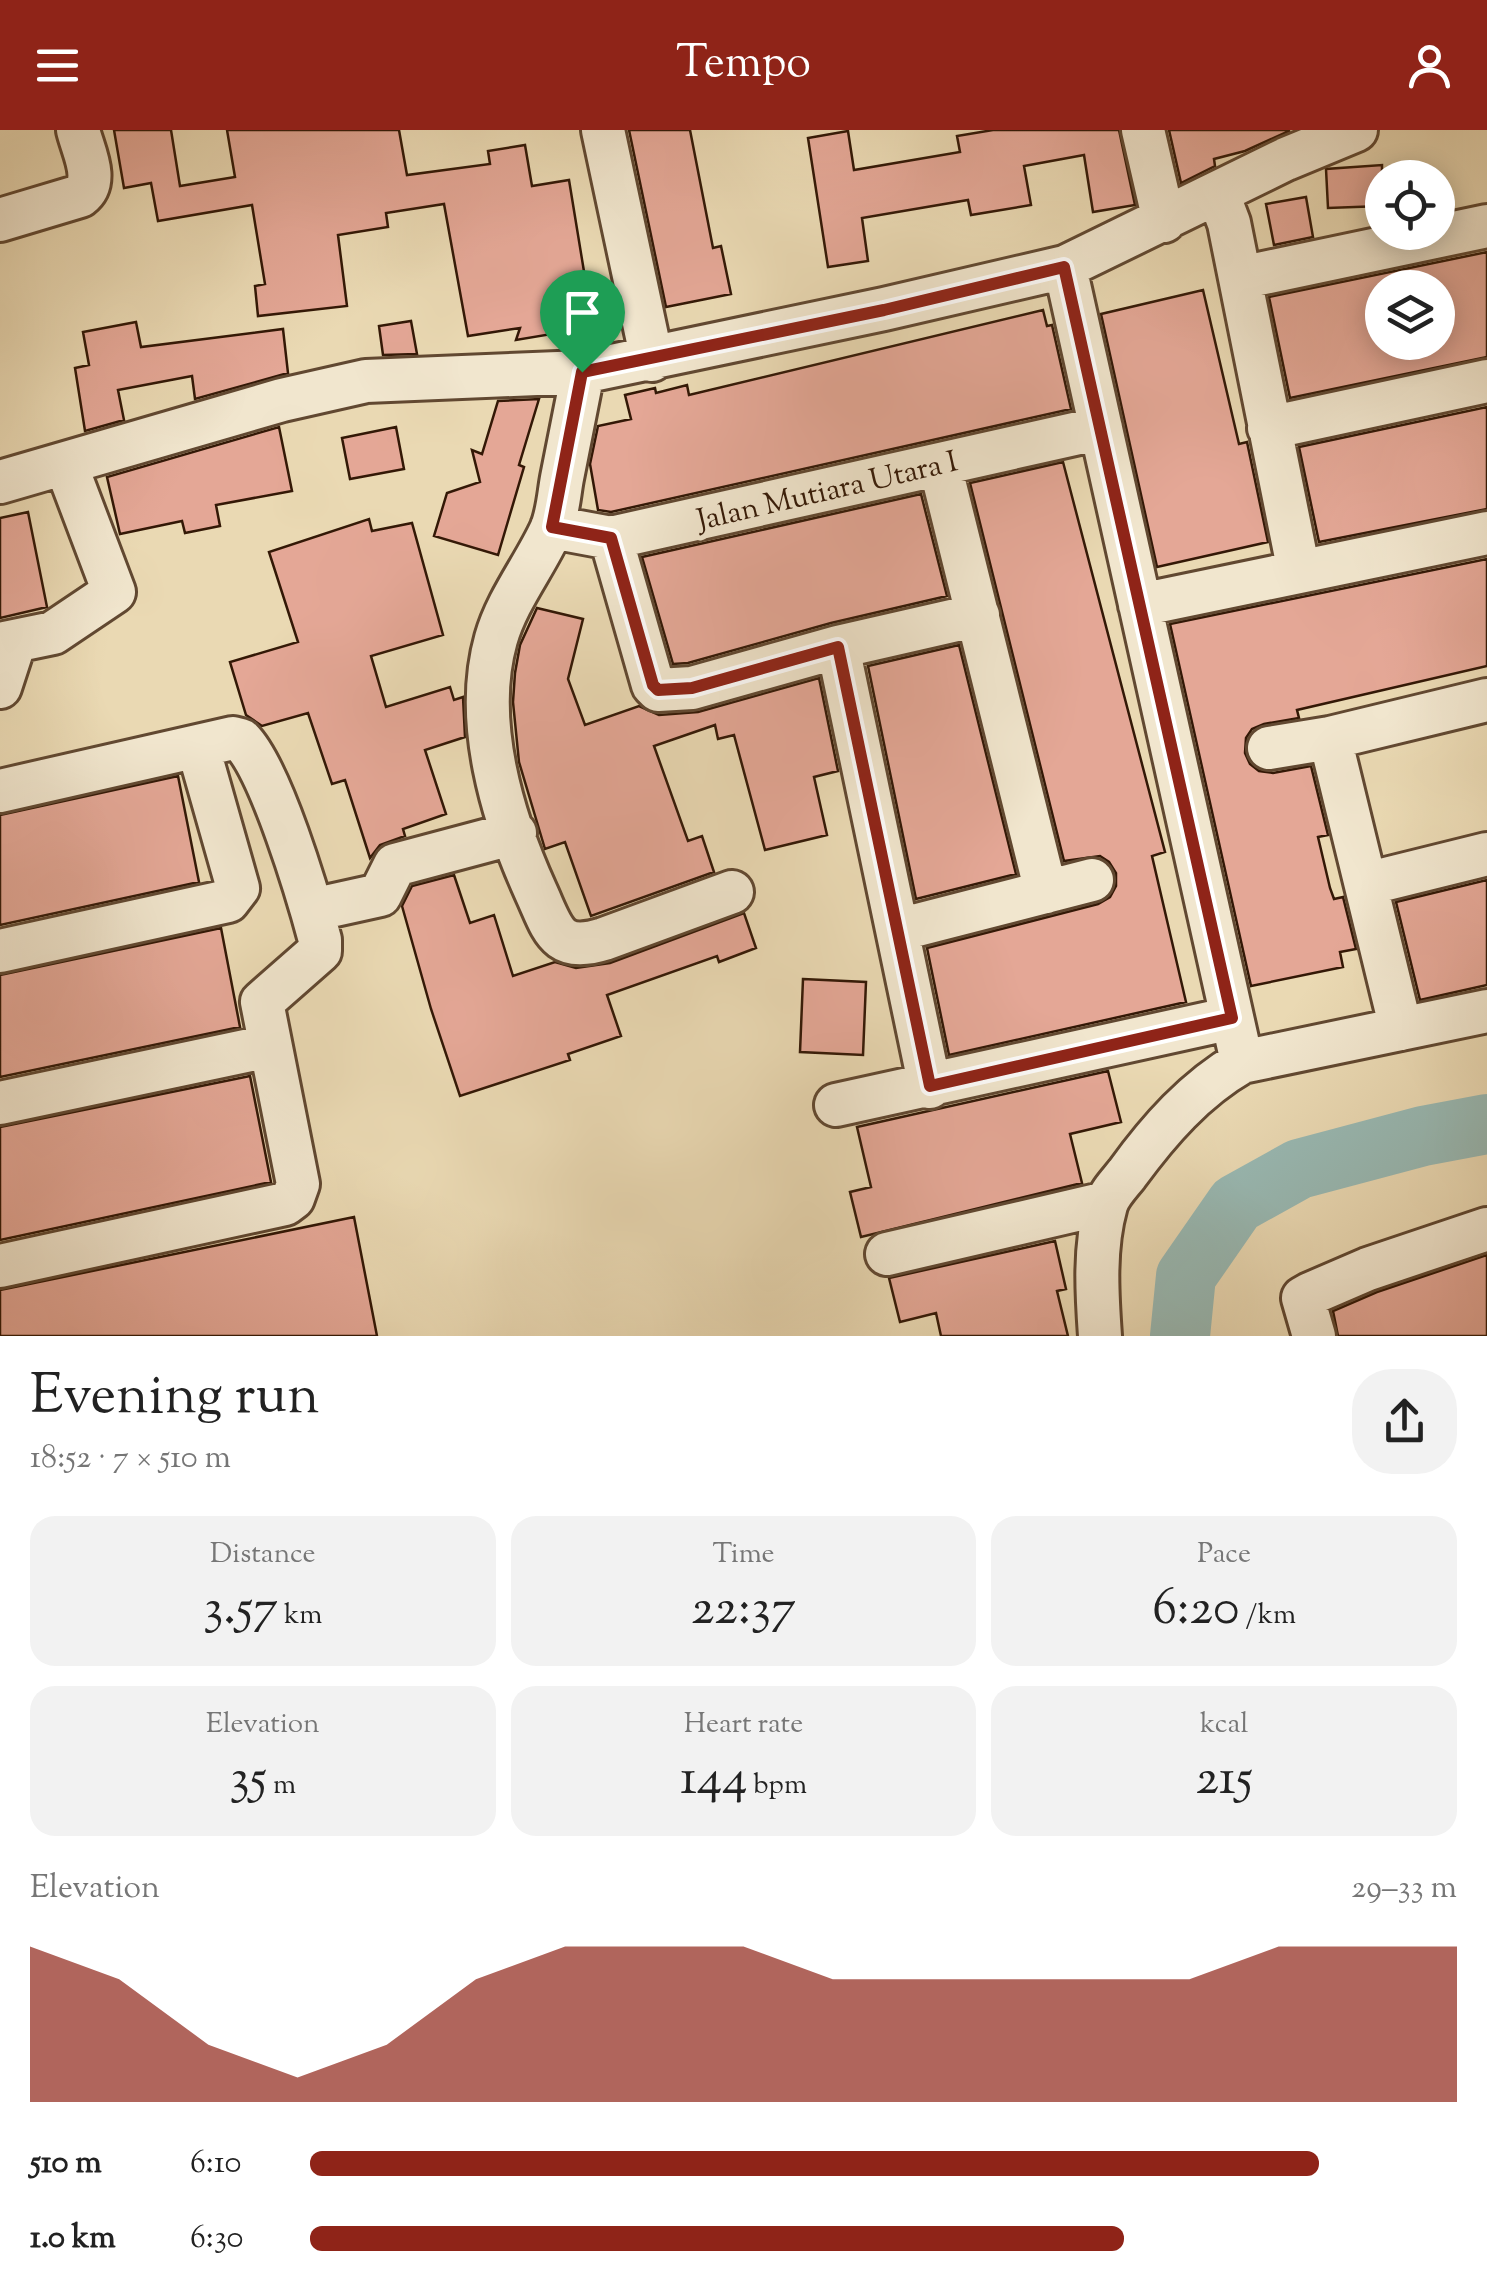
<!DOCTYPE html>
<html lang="en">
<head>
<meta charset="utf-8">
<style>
	:root { --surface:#fff; --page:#f2f2f2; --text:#222; --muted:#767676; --accent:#8f2418 }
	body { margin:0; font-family:"Sorts Mill Goudy",serif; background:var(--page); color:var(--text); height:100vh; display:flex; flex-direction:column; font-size:38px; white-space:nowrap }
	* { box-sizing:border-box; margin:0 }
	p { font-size:32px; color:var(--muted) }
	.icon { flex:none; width:55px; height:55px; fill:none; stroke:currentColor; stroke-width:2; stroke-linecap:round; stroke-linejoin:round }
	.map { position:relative; height:1206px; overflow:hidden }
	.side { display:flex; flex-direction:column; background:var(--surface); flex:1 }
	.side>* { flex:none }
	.fabs { position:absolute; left:1365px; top:30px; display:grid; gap:20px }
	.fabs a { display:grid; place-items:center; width:90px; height:90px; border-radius:50%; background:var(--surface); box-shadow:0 5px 25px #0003; font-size:50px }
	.pin { position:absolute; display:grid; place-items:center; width:85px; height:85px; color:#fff; margin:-102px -42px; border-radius:50% 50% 50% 0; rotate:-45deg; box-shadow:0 0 10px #0007 }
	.pin .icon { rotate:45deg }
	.round { display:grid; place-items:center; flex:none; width:105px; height:105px; border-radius:40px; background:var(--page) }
	.head { display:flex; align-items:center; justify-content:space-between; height:170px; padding:0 30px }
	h1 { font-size:55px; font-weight:600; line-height:75px }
	.figures { display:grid; grid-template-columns:repeat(3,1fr); gap:15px; height:170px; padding:10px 30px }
	.figures div { display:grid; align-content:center; border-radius:25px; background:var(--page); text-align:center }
	.figures b { font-size:50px; font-weight:600 }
	.figures small { font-size:28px; font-weight:400 }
	.figures p { font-size:28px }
	.chart { height:280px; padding:20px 30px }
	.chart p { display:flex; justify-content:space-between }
	.chart svg { width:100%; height:180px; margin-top:10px; fill:var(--accent); opacity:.7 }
	ul { padding:0 30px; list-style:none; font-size:32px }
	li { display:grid; grid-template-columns:160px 120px 1fr; align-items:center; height:75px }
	li i { height:25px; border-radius:12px; background:var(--accent) }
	header { display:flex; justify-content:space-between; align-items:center; height:130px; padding:0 30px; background:var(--accent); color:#fff; font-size:45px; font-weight:600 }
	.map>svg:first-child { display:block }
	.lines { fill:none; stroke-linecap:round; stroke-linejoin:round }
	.river { stroke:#99b9b3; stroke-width:60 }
	.building { fill:#e4a796; stroke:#331806; stroke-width:2.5; fill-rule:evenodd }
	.minor-casing { stroke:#614831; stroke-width:48 }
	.minor { stroke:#f1e6ce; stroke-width:42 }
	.route-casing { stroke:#fff; stroke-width:20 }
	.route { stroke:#8f2418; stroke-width:12 }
	.labels { text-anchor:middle; stroke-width:10; stroke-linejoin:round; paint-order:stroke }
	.street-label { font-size:30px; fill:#331806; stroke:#f1e6ce }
</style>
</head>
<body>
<header><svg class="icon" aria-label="menu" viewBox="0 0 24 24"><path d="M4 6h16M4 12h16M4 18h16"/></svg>Tempo<svg class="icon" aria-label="person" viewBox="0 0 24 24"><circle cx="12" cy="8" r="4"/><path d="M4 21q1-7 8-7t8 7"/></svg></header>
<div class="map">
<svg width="1487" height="1206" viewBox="0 0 1487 1206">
	<rect width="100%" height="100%" fill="#ead9b3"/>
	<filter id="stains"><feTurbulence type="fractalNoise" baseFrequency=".002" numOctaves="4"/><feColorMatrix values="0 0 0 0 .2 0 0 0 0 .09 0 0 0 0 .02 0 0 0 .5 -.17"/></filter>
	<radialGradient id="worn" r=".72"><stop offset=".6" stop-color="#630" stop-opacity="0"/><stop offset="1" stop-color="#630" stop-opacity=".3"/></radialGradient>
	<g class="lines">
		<path class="river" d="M1180,1206L1186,1146L1236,1074L1299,1039L1423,1006L1487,994"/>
	</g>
	<path class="building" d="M114,0H171L180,56L235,47L227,0H399L407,45L490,34L488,21L525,15L532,56L569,50L589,172L566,176L558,203L516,210L520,198L468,206L444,74L386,83L388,97L338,105L347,176L258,186L255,156L265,154L252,75L158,91L151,53L124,58Z
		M629,0H690L713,118L721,116L731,164L666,177Z
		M993,0H1119L1135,75L1093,82L1084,25L1024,36L1031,75L971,85L968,70L862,88L868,131L828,137L808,8L848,1L854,40L960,22L957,6Z
		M1169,0H1289V1L1245,21L1214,29L1215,36L1181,53Z
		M1382,35V76L1328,78L1326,39Z
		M1306,67L1313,107L1274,115L1266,74Z
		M1487,122V227L1290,268L1269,167ZM1382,158H1438V212H1382Z
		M1203,160L1239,314L1247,312L1268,412L1157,437L1101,184Z
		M1043,180L1047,196L1052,195L1071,279L611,382L598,380L590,334L598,296L631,289L625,265L655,258L656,263L687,255L689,265Z
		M411,191L417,224L383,225L379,196Z
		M136,192L141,217L283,199L288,243L195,269L192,246L118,260L124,290L85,301L75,238L89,235L83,202Z
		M539,269L519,335L524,337L498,425L434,406L447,363L480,352L472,320L482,324L498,271Z
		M1487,277V379L1319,412L1299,317Z
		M279,297L292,361L216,375L220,396L185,403L182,391L120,404L107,347Z
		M396,297L404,339L350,349L342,308Z
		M1063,332L1165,722L1152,726L1186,872L949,925L927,818L1098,774L1110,767L1116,756V743L1109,732L1100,726L1064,731L970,353Z
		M921,364L947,466L831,493L688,533L673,534L642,427Z
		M28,382L47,477L0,488V388Z
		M369,389L372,401L412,393L443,505L371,526L386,577L450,557L454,570L463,567L465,607L425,620L446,684L403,699L405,706L380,715L370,728L345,650L332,654L308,583L262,596L246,585L230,532L298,512L269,422Z
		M1487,429V536L1297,580L1299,588L1264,594L1252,599L1246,608L1245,623L1250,634L1259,641L1273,643L1311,636L1328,705L1318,707L1330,758L1334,769L1343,767L1356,819L1340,822L1343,837L1251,856L1170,494Z
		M537,478L583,489L568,549L585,595L639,576L659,585L698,582L819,548L838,641L814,647L827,705L765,720L734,605L718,609L715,595L654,616L688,711L702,706L714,742L591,786L565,712L545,719L519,632L513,572L515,543L520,515Z
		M959,515L1016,744L916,769L868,536Z
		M178,646L199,752L0,795V685Z
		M454,745L470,793L494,785L513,846L555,832L576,838L610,833L744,783L756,818L719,832L717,826L607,865L621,906L568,924L570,930L460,966L431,879L402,776L412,756Z
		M1487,750V855L1420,870L1396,772Z
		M221,798L240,897L0,947V845Z
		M803,849L866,852L863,925L800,922Z
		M1108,941L1121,992L1070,1004L1082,1053L861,1107L850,1062L871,1057L857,997Z
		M250,946L271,1052L0,1110V997Z
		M354,1087L377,1206H0V1160Z
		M1055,1111L1066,1159L1057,1161L1068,1206H941L936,1183L900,1192L889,1148Z
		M1487,1125V1206H1338L1333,1181L1377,1162Z"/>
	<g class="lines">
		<defs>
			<path id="minor" d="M603,0L652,230
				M1143,0L1164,91
				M1218,64L1229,93L1299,442
				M0,90L80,66C100,51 83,21 78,0
				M1065,137L1242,932
				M1240,148L1487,96
				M583,242C576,277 569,313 562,348C559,364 558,384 551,400C534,437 507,470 496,509C473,590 502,687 536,762C553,799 556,824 604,809L732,762
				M1269,298L1487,251
				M940,335L1046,762
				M0,352L282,270L366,251L583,242L884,179L1065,137L1286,29L1356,0
				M552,397L611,408L1101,298
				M611,408L653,555L658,560L692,558L838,517L978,485
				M1140,475L1487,403
				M0,514L53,503L114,462L66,335
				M838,517L930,957
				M0,557L15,511
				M1330,608L1401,899
				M1269,618L1330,608L1487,570
				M0,661L233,608L241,610C271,640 308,765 320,810V821L262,872L298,1054L293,1068L285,1074L0,1136
				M1366,754L1487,724
				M312,780L380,765L395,735L515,703
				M898,800L1092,750
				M0,821L228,771L238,758L198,617
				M0,973L269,916
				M836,975L1232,888
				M887,1124L1106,1073
				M1100,1206C1097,1164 1094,1117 1106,1075C1109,1064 1120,1053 1127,1044C1159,1000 1195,959 1242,932L1487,881
				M1314,1206L1303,1168L1310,1164L1368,1139L1487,1099"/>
		</defs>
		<use href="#minor" class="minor-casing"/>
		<use href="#minor" class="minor"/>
	</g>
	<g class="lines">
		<defs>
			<path id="route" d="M1064,137L1232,888L930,956L838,517L692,558L658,560L653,555L611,408L552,397L582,242L884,180Z"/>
		</defs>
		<use href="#route" class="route-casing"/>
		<use href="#route" class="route"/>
	</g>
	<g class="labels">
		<g class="street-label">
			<text transform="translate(827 360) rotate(-13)" y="10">Jalan Mutiara Utara I</text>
		</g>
	</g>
	<rect width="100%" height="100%" filter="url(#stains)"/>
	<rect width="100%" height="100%" fill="url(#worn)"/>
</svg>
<div class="fabs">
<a><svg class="icon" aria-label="locate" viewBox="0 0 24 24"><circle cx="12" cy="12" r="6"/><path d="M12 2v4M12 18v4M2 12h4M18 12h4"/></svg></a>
<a><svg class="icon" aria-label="layers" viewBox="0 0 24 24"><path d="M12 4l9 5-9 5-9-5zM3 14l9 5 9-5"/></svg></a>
</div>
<div class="pin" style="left:582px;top:242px;background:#1e9e55"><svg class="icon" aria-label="arrive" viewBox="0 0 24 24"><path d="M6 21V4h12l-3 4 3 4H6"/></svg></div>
</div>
<section class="side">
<div class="head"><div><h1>Evening run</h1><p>18:52 · 7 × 510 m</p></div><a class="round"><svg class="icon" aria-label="share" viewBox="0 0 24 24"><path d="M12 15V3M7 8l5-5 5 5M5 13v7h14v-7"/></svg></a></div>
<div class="figures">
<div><p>Distance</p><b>3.57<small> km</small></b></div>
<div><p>Time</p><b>22:37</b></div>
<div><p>Pace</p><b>6:20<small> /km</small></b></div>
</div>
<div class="figures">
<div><p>Elevation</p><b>35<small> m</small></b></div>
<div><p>Heart rate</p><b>144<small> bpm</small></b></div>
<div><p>kcal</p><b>215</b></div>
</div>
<div class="chart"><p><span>Elevation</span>29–33 m</p>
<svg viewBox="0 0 160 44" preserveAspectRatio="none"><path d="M0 44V6L10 14L20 30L30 38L40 30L50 14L60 6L70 6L80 6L90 14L100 14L110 14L120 14L130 14L140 6L150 6L160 6V44z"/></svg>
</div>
<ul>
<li><b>510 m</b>6:10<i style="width:88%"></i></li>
<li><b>1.0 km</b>6:30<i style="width:71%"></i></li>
</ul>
</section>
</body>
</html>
